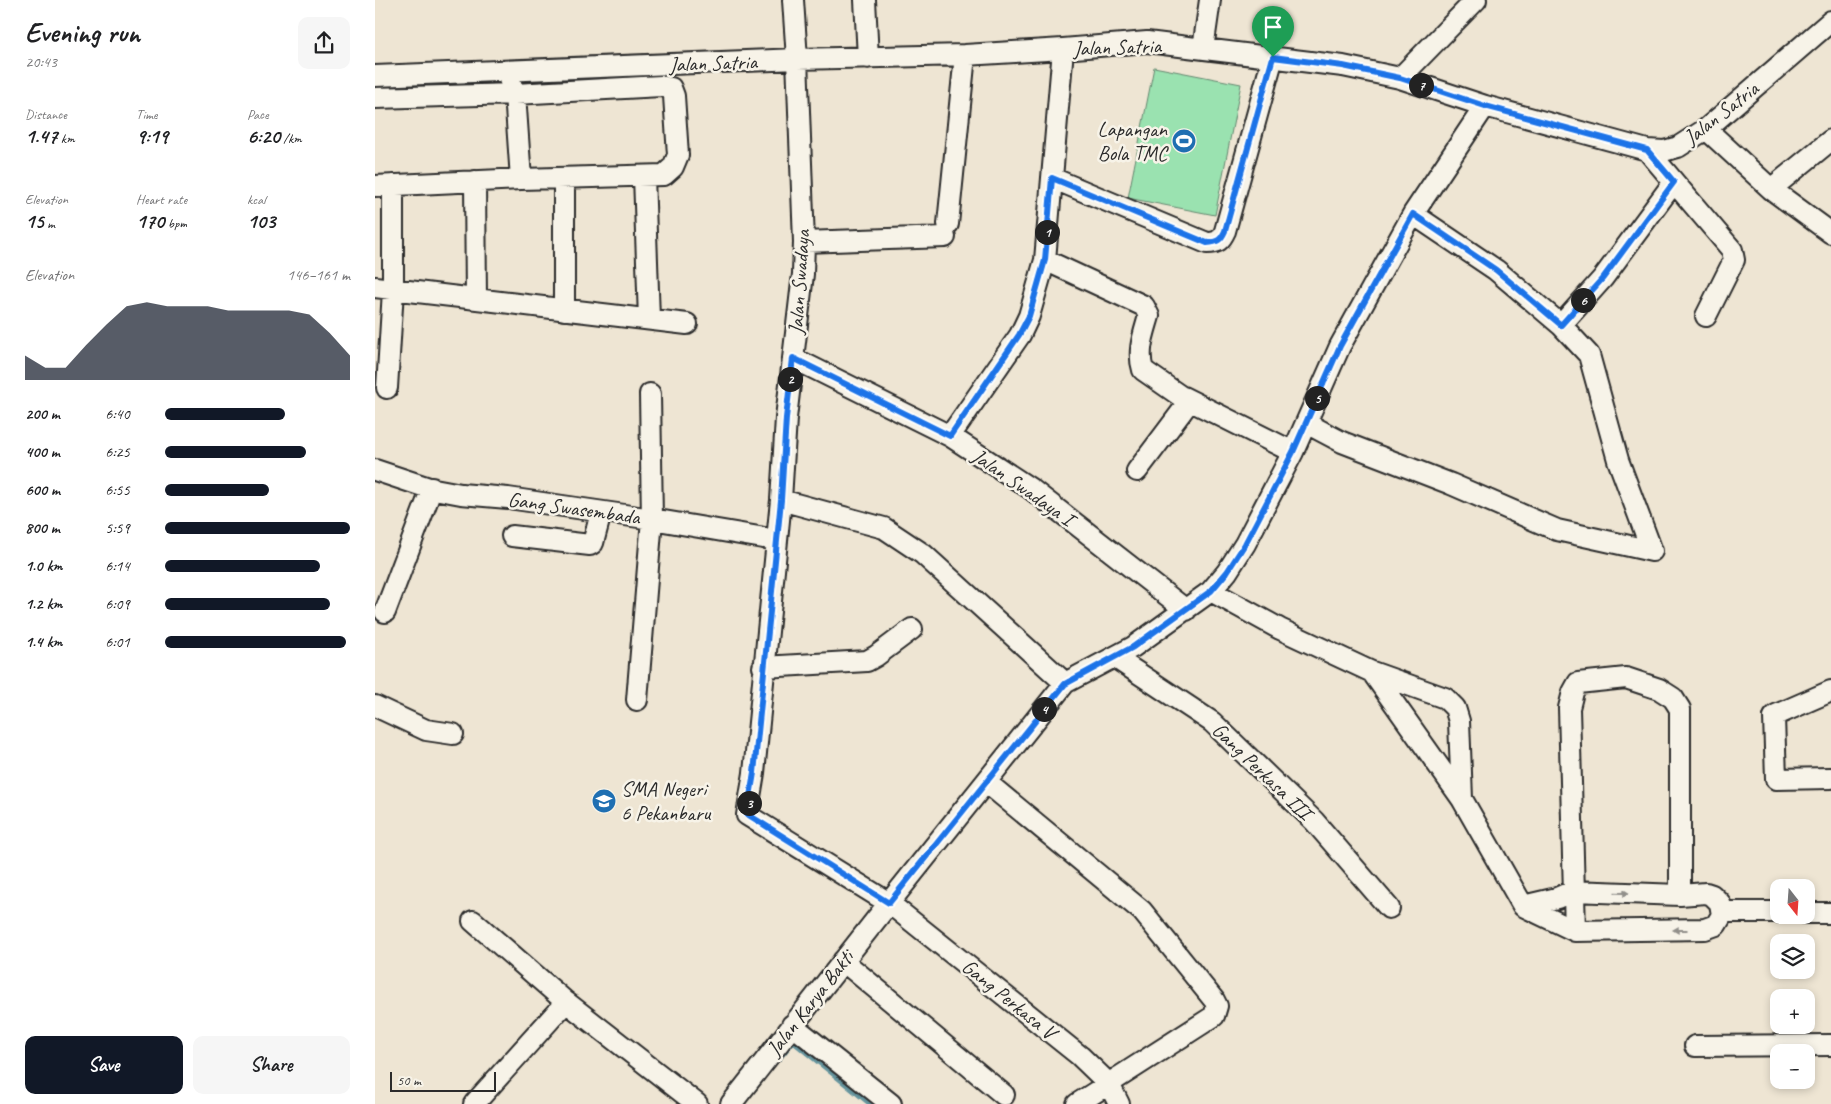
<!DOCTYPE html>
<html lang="en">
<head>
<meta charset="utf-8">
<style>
	:root { --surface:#fff; --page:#f6f6f6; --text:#202124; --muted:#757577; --accent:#111827 }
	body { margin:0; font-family:Caveat,sans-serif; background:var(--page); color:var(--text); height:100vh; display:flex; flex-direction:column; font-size:19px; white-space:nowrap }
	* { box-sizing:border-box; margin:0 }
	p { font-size:16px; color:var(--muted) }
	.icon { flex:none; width:28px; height:28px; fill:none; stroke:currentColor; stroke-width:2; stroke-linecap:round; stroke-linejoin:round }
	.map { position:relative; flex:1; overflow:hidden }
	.sheet { display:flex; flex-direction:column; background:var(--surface); width:375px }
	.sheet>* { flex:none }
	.needle { width:32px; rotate:163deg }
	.controls { position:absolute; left:1395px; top:879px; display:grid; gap:10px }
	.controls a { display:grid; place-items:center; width:45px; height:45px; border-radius:10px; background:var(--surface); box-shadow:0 2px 8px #0003; font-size:25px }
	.scale { position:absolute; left:15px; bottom:12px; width:106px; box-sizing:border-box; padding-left:5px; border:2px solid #2b2b2b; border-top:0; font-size:14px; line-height:18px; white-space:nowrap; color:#2b2b2b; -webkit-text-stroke:4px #f7f3e8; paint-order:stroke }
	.pin { position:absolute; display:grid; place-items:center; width:42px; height:42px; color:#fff; margin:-51px -21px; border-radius:50% 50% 50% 0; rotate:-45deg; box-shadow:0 0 5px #0007 }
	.pin .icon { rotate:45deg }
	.km { position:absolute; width:25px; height:25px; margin:-12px; border-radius:50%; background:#222; color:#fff; font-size:14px; line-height:25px; text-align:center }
	.round { display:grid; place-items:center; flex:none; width:52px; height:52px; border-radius:10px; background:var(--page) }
	.summary { display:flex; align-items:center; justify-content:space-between; height:85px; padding:0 25px }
	h1 { font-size:28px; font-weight:600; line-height:38px }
	.figures { display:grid; grid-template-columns:repeat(3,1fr); gap:8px; height:85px; padding:5px 25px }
	.figures div { display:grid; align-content:center }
	.figures b { font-size:21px; font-weight:600 }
	.figures small { font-size:14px; font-weight:400 }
	.figures p { font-size:14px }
	.chart { height:140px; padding:10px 25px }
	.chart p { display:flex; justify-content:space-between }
	.chart svg { width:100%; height:90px; margin-top:5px; fill:var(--accent); opacity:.7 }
	.primary-button { display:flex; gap:10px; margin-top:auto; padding:10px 25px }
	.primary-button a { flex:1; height:58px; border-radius:10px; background:var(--accent); color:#fff; font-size:20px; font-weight:600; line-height:58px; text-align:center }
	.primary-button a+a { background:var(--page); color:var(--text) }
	ul { padding:0 25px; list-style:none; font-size:16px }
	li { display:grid; grid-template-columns:80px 60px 1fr; align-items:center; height:38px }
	li i { height:12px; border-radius:6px; background:var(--accent) }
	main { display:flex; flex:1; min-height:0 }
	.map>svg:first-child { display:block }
	.green { fill:#9ae2b0; stroke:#62866e }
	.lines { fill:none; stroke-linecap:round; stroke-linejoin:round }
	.stream { stroke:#65949d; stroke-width:4.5 }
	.minor-casing { stroke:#2b2b2b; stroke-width:24 }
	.minor { stroke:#f7f3e8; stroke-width:20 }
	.oneway { fill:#918f8a }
	.route-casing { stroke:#fff; stroke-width:10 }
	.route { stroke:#1a73e8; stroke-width:6 }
	.labels { text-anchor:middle; stroke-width:5; stroke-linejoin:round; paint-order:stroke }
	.street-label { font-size:21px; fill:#2b2b2b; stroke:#f7f3e8 }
	.poi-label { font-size:21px; fill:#2b2b2b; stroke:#f7f3e8; text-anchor:end }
</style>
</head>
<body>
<main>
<section class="sheet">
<div class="summary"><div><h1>Evening run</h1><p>20:43</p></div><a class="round"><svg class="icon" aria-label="share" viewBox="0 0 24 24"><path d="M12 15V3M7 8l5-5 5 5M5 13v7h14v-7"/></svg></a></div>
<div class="figures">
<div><p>Distance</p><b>1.47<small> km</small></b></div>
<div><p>Time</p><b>9:19</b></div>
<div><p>Pace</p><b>6:20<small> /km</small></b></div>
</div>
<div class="figures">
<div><p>Elevation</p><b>15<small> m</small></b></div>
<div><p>Heart rate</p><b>170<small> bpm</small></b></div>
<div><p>kcal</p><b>103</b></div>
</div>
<div class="chart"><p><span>Elevation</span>146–161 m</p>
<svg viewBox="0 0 160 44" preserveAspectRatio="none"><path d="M0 44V32L10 38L20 38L30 27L40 17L50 8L60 6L70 8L80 8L90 8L100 10L110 10L120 10L130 10L140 12L150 21L160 32V44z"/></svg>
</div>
<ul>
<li><b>200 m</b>6:40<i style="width:65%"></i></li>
<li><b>400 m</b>6:25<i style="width:76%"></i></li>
<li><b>600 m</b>6:55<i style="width:56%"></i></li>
<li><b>800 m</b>5:59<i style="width:100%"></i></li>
<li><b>1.0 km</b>6:14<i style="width:84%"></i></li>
<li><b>1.2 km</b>6:09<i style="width:89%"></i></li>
<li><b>1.4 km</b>6:01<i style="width:98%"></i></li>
</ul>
<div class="primary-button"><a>Save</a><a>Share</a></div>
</section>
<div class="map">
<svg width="1456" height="1104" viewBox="0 0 1456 1104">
	<rect width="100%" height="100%" fill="#eee5d3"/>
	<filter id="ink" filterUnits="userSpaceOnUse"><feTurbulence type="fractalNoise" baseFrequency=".02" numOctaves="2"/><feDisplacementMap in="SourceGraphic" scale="10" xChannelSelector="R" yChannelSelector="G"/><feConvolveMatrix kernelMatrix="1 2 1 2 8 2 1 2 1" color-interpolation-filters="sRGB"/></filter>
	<g filter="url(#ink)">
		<path class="green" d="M779,67L866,84L840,215L753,198Z"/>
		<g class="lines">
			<path class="stream" d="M404,1059L418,1042L495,1104"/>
			<defs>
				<path id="minor" d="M418,0L422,59L429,242L428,274L411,418L406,500L379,773L372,815L514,903L705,1056L734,1084L744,1104
					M490,0L493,58
					M828,49L835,0
					M0,76L422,59L590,55L688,49L772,42L968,66L1025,78L1110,106L1272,150L1289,151L1303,147L1331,129L1456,21
					M1025,78L1101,0
					M0,98L140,94L286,86L296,88L299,96L303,155L298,167L289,175L146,179L140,94L131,71
					M1331,129L1396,189L1456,233
					M269,176L274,319
					M189,178V310
					M677,178L832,243C843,243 846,240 850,231L898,57
					M100,181L101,299
					M1299,182L1357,250L1359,260L1331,316
					M0,186L146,179
					M1396,189L1456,140
					M1038,214L1121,270L1186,325L1214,355L1243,460L1277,551
					M573,224L590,55
					M429,242L570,237
					M670,260L769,306L774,316C769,334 762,351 768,370L814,402L762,471
					M0,287L312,324
					M1186,325L1228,278L1299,182L1272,150
					M418,358L575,436L656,489L811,610
					M12,388L18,290V185
					M808,397L918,452
					M931,423L967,442L1076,484L1182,530L1277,551
					M575,436L645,335L654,316L670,260L688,49
					M0,470L54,488L86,494L133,498L277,519L401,540
					M406,500L509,528L548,554L690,683
					M137,536L215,545L218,543L226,513
					M836,591L905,629L997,672L1070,698L1080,708L1084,721L1087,799
					M10,612L57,488
					M739,657L837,722L939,821L1014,908
					M388,667L492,661L501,656L537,629
					M997,672L1087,799L1148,906L1200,931L1330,929L1341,925L1347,915L1345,903L1337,895L1331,893L1305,895L1198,891L1182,898L1148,906
					M1456,691L1401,715L1399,717L1401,779L1456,778
					M262,700L277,519L275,394
					M0,706L51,730L78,734
					M611,782L767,911L839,1000L842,1006L839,1016L702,1104
					M1347,912H1404
					M1431,913H1456
					M98,921L191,1002L322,1104
					M1200,931L1194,708L1198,692L1203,683L1251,678L1284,689L1298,698L1305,709V895
					M468,961L629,1095
					M417,1025L516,1104
					M1320,1046L1456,1045
					M99,1104L191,1002
					M356,1104L514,903L690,683L758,647L836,591L852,572L870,544L918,452L965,346L1038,214L1110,106"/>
			</defs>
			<use href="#minor" class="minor-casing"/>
			<use href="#minor" class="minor"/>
		</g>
		<defs><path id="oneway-solid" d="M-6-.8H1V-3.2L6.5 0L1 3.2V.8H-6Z" transform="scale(1.25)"/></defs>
		<g class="oneway">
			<use href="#oneway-solid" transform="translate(1247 893) rotate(2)"/>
			<use href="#oneway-solid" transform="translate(1305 930) rotate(180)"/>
		</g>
	</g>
	<g class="lines" filter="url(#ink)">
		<defs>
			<path id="route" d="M898,57L968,66L1025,78L1110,106L1272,150L1299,182L1228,278L1186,325L1121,270L1038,214L965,346L918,452L870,544L852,572L836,591L758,647L690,684L514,903L372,814L379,773L406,500L411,418L418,358L575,436L644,335L654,316L670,260L677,178L832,243C843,242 846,240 850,231Z"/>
		</defs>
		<use href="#route" class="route-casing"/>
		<use href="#route" class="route"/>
	</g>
	<defs>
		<symbol id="stadium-disc" viewBox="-11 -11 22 22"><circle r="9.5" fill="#1f6fb2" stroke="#f7f3e8"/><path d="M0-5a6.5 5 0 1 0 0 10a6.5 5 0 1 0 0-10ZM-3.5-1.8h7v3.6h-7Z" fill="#fff"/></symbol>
		<symbol id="school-disc" viewBox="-11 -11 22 22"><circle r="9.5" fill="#1f6fb2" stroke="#f7f3e8"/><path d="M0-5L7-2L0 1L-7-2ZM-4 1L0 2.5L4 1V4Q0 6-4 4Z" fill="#fff"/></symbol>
	</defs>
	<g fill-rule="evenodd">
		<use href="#stadium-disc" x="795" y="127" width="28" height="28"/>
		<use href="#school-disc" x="215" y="787" width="28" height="28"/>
	</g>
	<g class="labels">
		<g class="street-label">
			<text transform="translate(742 47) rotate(-2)" y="7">Jalan Satria</text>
			<text transform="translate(338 63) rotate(-2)" y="7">Jalan Satria</text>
			<text transform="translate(1346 113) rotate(-38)" y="7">Jalan Satria</text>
			<text transform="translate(424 282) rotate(-86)" y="7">Jalan Swadaya</text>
			<text transform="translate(648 487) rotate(35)" y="7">Jalan Swadaya I</text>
			<text transform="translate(199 508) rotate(8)" y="7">Gang Swasembada</text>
			<text transform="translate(887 771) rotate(44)" y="7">Gang Perkasa III</text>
			<text transform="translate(634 999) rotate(39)" y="7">Gang Perkasa V</text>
			<text transform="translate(435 1003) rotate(-52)" y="7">Jalan Karya Bakti</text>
		</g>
		<g class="poi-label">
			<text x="792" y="136">Lapangan<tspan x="792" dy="24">Bola TMC</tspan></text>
			<text x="246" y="796" text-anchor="start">SMA Negeri<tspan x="246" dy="24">6 Pekanbaru</tspan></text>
		</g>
	</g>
</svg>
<div class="controls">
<a><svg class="needle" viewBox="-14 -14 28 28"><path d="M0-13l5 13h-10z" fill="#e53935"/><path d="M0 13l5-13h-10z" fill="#757577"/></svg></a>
<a><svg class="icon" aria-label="layers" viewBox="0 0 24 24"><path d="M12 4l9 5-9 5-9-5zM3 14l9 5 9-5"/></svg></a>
<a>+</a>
<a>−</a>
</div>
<div class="scale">50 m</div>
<div class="pin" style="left:898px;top:57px;background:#1e9e55"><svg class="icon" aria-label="arrive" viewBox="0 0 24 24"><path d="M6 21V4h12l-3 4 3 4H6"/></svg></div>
<b class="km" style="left:672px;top:232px">1</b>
<b class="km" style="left:415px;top:379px">2</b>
<b class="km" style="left:374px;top:803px">3</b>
<b class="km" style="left:669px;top:709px">4</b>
<b class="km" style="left:942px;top:398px">5</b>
<b class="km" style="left:1208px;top:300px">6</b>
<b class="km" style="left:1046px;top:85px">7</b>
</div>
</main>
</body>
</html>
